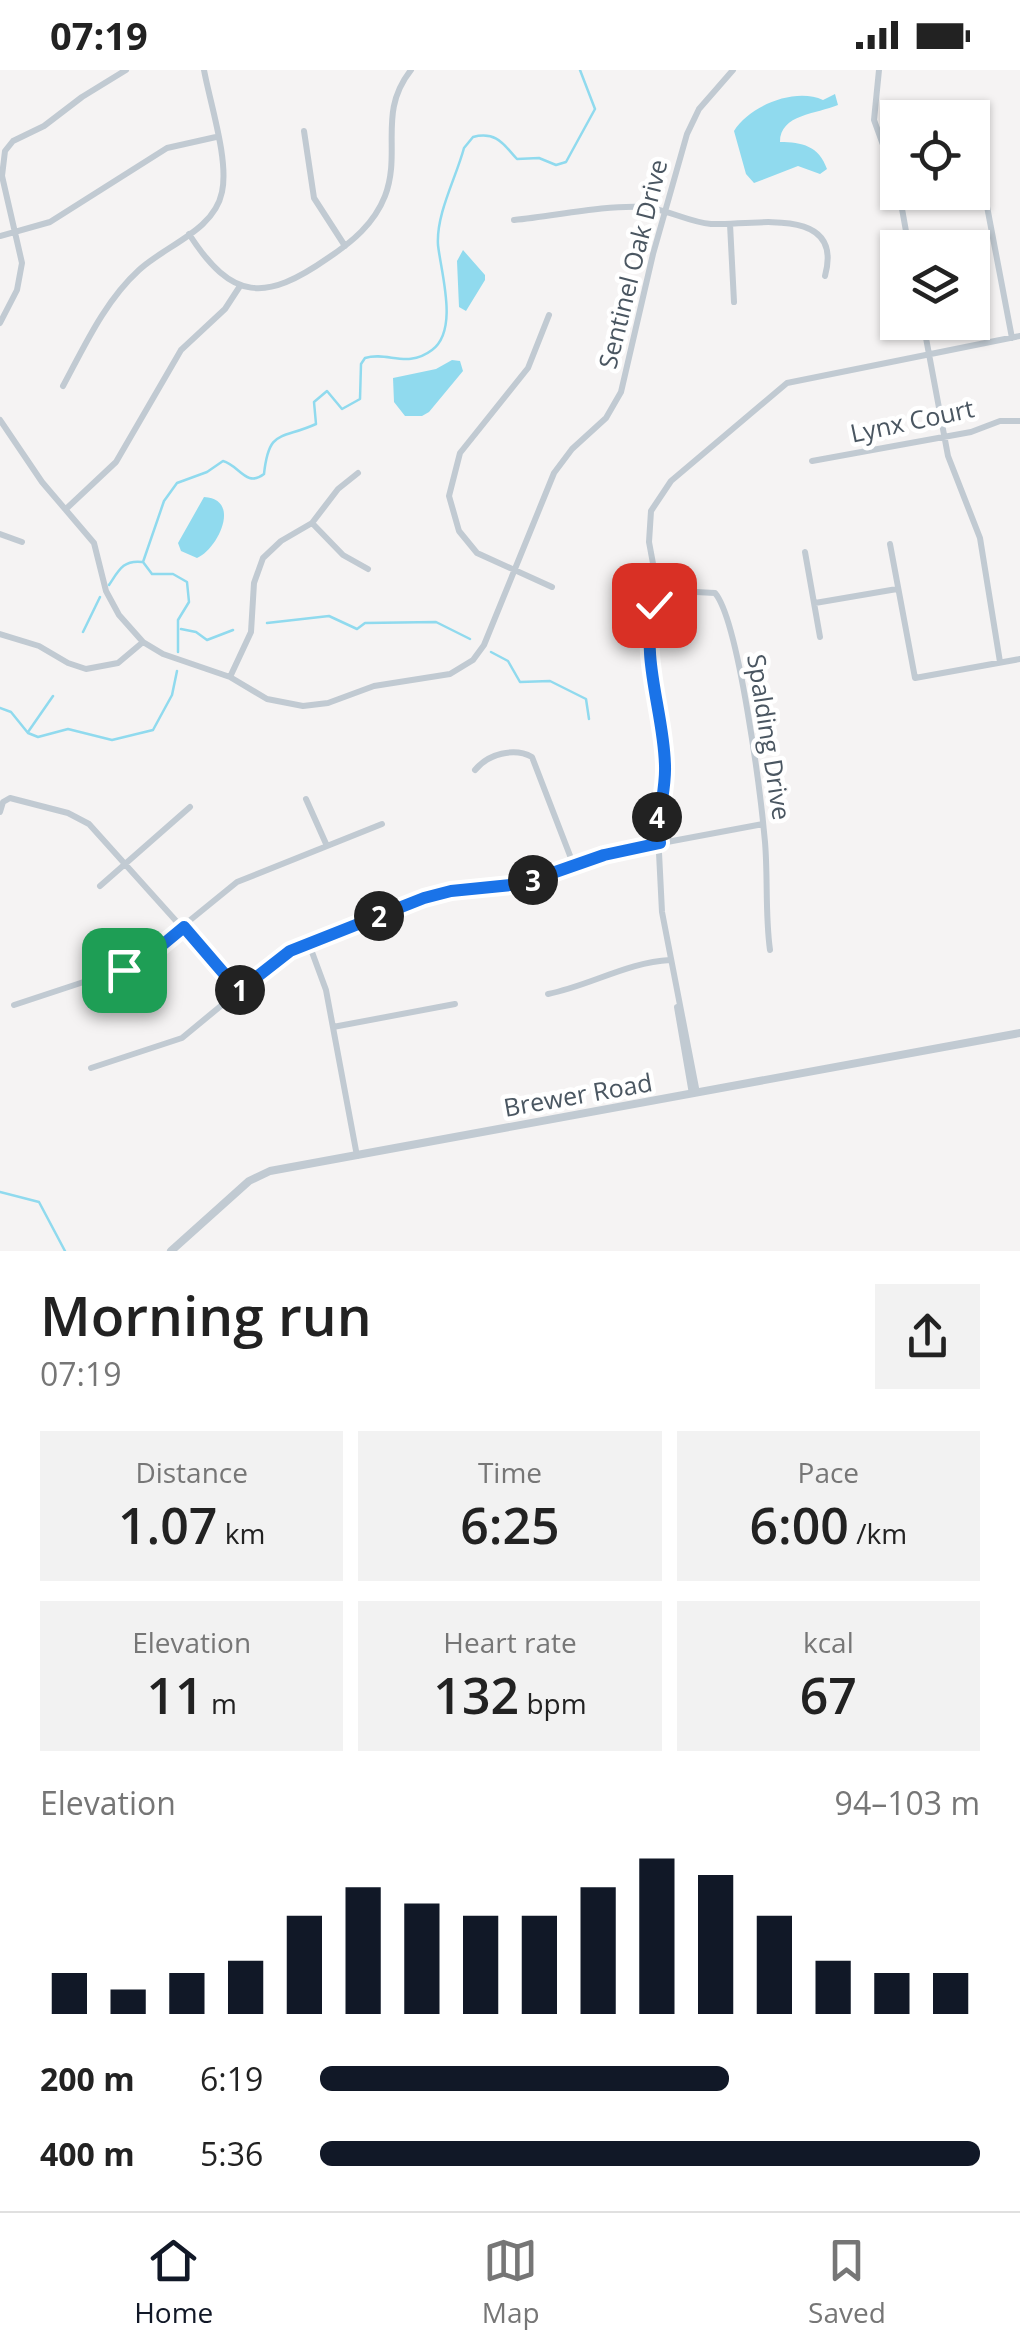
<!DOCTYPE html>
<html lang="en">
<head>
<meta charset="utf-8">
<style>
	:root { --surface:#fff; --page:#f2f2f2; --text:#222; --muted:#767676; --line:#e0e0e0; --accent:#111827 }
	body { margin:0; font-family:"Open Sans",sans-serif; background:var(--page); color:var(--text); height:100vh; display:flex; flex-direction:column; font-size:38px; white-space:nowrap }
	* { box-sizing:border-box; margin:0 }
	p { font-size:32px; color:var(--muted) }
	.icon { flex:none; width:55px; height:55px; fill:none; stroke:currentColor; stroke-width:2; stroke-linecap:round; stroke-linejoin:round }
	.map { position:relative; height:1181px; overflow:hidden }
	.sheet { display:flex; flex-direction:column; background:var(--surface); flex:1 }
	.sheet>* { flex:none }
	.buttons { position:absolute; left:880px; top:30px; display:grid; gap:20px }
	.buttons a { display:grid; place-items:center; width:110px; height:110px; border-radius:0px; background:var(--surface); box-shadow:0 2px 8px #0004; font-size:50px }
	.pin { position:absolute; display:grid; place-items:center; width:85px; height:85px; color:#fff; margin:-42px; border-radius:20px; box-shadow:0 5px 15px #0006 }
	.km { position:absolute; width:50px; height:50px; margin:-25px; border-radius:50%; background:#222; color:#fff; font-size:28px; line-height:50px; text-align:center }
	.round { display:grid; place-items:center; flex:none; width:105px; height:105px; border-radius:0px; background:var(--page) }
	.head { display:flex; align-items:center; justify-content:space-between; height:170px; padding:0 40px }
	h1 { font-size:55px; font-weight:600; line-height:75px }
	.stats { display:grid; grid-template-columns:repeat(3,1fr); gap:15px; height:170px; padding:10px 40px }
	.stats div { display:grid; align-content:center; border-radius:0px; background:var(--page); text-align:center }
	.stats b { font-size:50px; font-weight:600 }
	.stats small { font-size:28px; font-weight:400 }
	.stats p { font-size:28px }
	.chart { height:280px; padding:20px 40px }
	.chart p { display:flex; justify-content:space-between }
	.chart svg { width:100%; height:180px; margin-top:10px; stroke:var(--accent); stroke-width:6 }
	ul { padding:0 40px; list-style:none; font-size:32px }
	li { display:grid; grid-template-columns:160px 120px 1fr; align-items:center; height:75px }
	li i { height:25px; border-radius:12px; background:var(--accent) }
	.status { display:flex; justify-content:space-between; align-items:center; height:70px; padding:0 50px; background:var(--surface); direction:ltr }
	.status svg { height:28px; fill:currentColor }
	.dock { display:flex; justify-content:space-around; align-items:center; height:140px; border-top:2px solid var(--line); background:var(--surface); font-size:28px; color:var(--muted) }
	.dock a { display:grid; justify-items:center; gap:5px }
	.dock .on { color:var(--accent) }
	.map>svg:first-child { display:block }
	.water { fill:#90daee }
	.lines { fill:none; stroke-linecap:round; stroke-linejoin:round }
	.stream { stroke:#90daee; stroke-width:2.5 }
	.minor { stroke:#c1cad2; stroke-width:6 }
	.tertiary { stroke:#c1cad2; stroke-width:8 }
	.route-casing { stroke:#fff; stroke-width:20 }
	.route { stroke:#1a73e8; stroke-width:12 }
	.labels { text-anchor:middle; stroke-width:9; stroke-linejoin:round; paint-order:stroke }
	.street-label { font-size:25px; fill:#4a5661; stroke:#fff }
</style>
</head>
<body>
<div class="status"><b>07:19</b><svg viewBox="0 0 49 12"><path d="M0 12V9h3v3zM5 12V6h3v6zM10 12V3h3v9zM15 12V0h3v12zM26 1h20v11H26zM47 4h2v5h-2z"/></svg></div>
<div class="map">
<svg width="1020" height="1181" viewBox="0 0 1020 1181">
	<rect width="100%" height="100%" fill="#f5f3f3"/>
	<path class="water" d="M835,24L838,35C817,44 780,44 780,72C802,72 819,76 827,99L820,104L798,96L754,113L746,104L734,61C749,36 795,17 823,30Z
		M463,180L485,205V210L466,241L459,237L457,191Z
		M452,290L460,291L463,301L429,342L422,346H405L394,332L393,308L436,299Z
		M204,427C242,429 218,479 197,488L181,481L178,473Z"/>
	<g class="lines">
		<path class="stream" d="M109,515C119,500 123,490 142,492
			M267,553L329,546L357,559L365,553L436,552L470,569
			M181,559L196,562L207,570L233,560
			M83,562L100,527
			M178,582V550L189,532L187,512L173,504H152L143,492L164,431L177,413L207,402L223,391C239,395 246,418 264,404C269,358 281,370 316,354L314,332L327,321L342,339L360,329L361,294L365,288C388,281 407,299 432,280C459,260 441,203 438,175C436,144 456,108 464,78L473,67C497,61 504,75 517,89L539,88L556,95L566,92L595,39L580,0
			M491,582L508,591L520,612L550,611L586,629L589,649
			M0,638L11,642L28,663L38,667L68,659L112,670L153,660L172,625L177,601
			M28,662L53,626
			M0,1122L39,1132L65,1181"/>
		<path class="minor" d="M879,0L874,50L898,116
			M304,61L314,128L345,176
			M974,68L1012,268
			M899,122L909,178
			M514,150C556,146 602,135 644,137C667,139 688,152 711,154C748,156 845,133 825,206
			M730,154L734,232
			M189,164C232,231 265,232 328,188C352,172 374,154 385,126C402,81 377,43 411,0
			M0,166L50,152L167,78L216,67
			M549,245L528,298L460,383L449,426L459,461L477,483L552,517
			M923,252L948,386L980,468L1000,592
			M0,253L17,220L22,193L2,106L5,81L13,71L44,56L82,27L126,0
			M63,316C85,275 105,231 139,200C166,175 214,161 222,122C229,90 210,33 204,0
			M0,350L42,412L94,473L106,521L119,545L143,572L163,584L230,607L267,629L303,636L328,633L374,616L450,604L473,590L484,575L554,403L572,379L606,348L621,322L653,184L687,64L699,39L733,0
			M812,391L971,362L1000,351H1020
			M66,439L116,392L181,280L225,239L240,216
			M312,453L343,485L368,499
			M0,464L22,472
			M890,474L915,608L1020,589
			M805,482L820,567
			M657,520L715,523C739,551 761,727 765,772C768,808 765,844 770,880
			M815,533L897,519
			M0,564L39,576L68,593L86,599L118,593L143,572
			M230,607L251,562L254,513L263,488L281,471L312,453L338,419L358,403
			M475,700C488,684 514,677 532,687L574,796
			M306,729L327,776
			M0,742L3,732L10,728L68,743L89,754L239,921
			M100,816L190,737
			M309,874L326,920L357,1086
			M548,924C589,916 628,892 670,890
			M14,935L135,895L237,812L382,754
			M677,937L692,1024
			M333,957L455,934
			M91,998L182,968L280,887L424,828L451,821L502,819L619,781L763,754
			M697,1023L662,842L657,743L666,698L648,574L657,515L649,472L651,441L671,411L787,313L1020,266"/>
		<path class="tertiary" d="M171,1181L249,1111L270,1101L1020,963"/>
	</g>
	<g class="lines">
		<defs>
			<path id="route" d="M124,900L149,886L184,857L239,921L290,881L424,828L451,821L521,814L604,785L660,773C656,746 666,723 665,696C664,642 640,589 654,535"/>
		</defs>
		<use href="#route" class="route-casing"/>
		<use href="#route" class="route"/>
	</g>
	<g class="labels">
		<g class="street-label">
			<text transform="translate(633 194) rotate(-76)" y="9">Sentinel Oak Drive</text>
			<text transform="translate(912 351) rotate(-12)" y="9">Lynx Court</text>
			<text transform="translate(769 667) rotate(81)" y="9">Spalding Drive</text>
			<text transform="translate(578 1025) rotate(-10)" y="9">Brewer Road</text>
		</g>
	</g>
</svg>
<div class="buttons">
<a><svg class="icon" aria-label="locate" viewBox="0 0 24 24"><circle cx="12" cy="12" r="6"/><path d="M12 2v4M12 18v4M2 12h4M18 12h4"/></svg></a>
<a><svg class="icon" aria-label="layers" viewBox="0 0 24 24"><path d="M12 4l9 5-9 5-9-5zM3 14l9 5 9-5"/></svg></a>
</div>
<div class="pin" style="left:124px;top:900px;background:#1e9e55"><svg class="icon" aria-label="arrive" viewBox="0 0 24 24"><path d="M6 21V4h12l-3 4 3 4H6"/></svg></div>
<div class="pin" style="left:654px;top:535px;background:#d93025"><svg class="icon" aria-label="check" viewBox="0 0 24 24"><path d="M5 12l5 5 9-10"/></svg></div>
<b class="km" style="left:240px;top:920px">1</b>
<b class="km" style="left:379px;top:846px">2</b>
<b class="km" style="left:533px;top:810px">3</b>
<b class="km" style="left:657px;top:747px">4</b>
</div>
<section class="sheet">
<div class="head"><div><h1>Morning run</h1><p>07:19</p></div><a class="round"><svg class="icon" aria-label="share" viewBox="0 0 24 24"><path d="M12 15V3M7 8l5-5 5 5M5 13v7h14v-7"/></svg></a></div>
<div class="stats">
<div><p>Distance</p><b>1.07<small> km</small></b></div>
<div><p>Time</p><b>6:25</b></div>
<div><p>Pace</p><b>6:00<small> /km</small></b></div>
</div>
<div class="stats">
<div><p>Elevation</p><b>11<small> m</small></b></div>
<div><p>Heart rate</p><b>132<small> bpm</small></b></div>
<div><p>kcal</p><b>67</b></div>
</div>
<div class="chart"><p><span>Elevation</span>94–103 m</p>
<svg viewBox="0 0 160 44" preserveAspectRatio="none"><path d="M5 44V34M15 44V38M25 44V34M35 44V31M45 44V20M55 44V13M65 44V17M75 44V20M85 44V20M95 44V13M105 44V6M115 44V10M125 44V20M135 44V31M145 44V34M155 44V34"/></svg>
</div>
<ul>
<li><b>200 m</b>6:19<i style="width:62%"></i></li>
<li><b>400 m</b>5:36<i style="width:100%"></i></li>
</ul>
</section>
<nav class="dock">
<a class="on"><svg class="icon" aria-label="home" viewBox="0 0 24 24"><path d="M3 11l9-7 9 7M6 9v11h12V9"/></svg>Home</a>
<a><svg class="icon" aria-label="map" viewBox="0 0 24 24"><path d="M3 6l6-2 6 2 6-2v14l-6 2-6-2-6 2zM9 4v14M15 6v14"/></svg>Map</a>
<a><svg class="icon" aria-label="saved" viewBox="0 0 24 24"><path d="M7 4h10v16l-5-4-5 4z"/></svg>Saved</a>
</nav>
</body>
</html>
